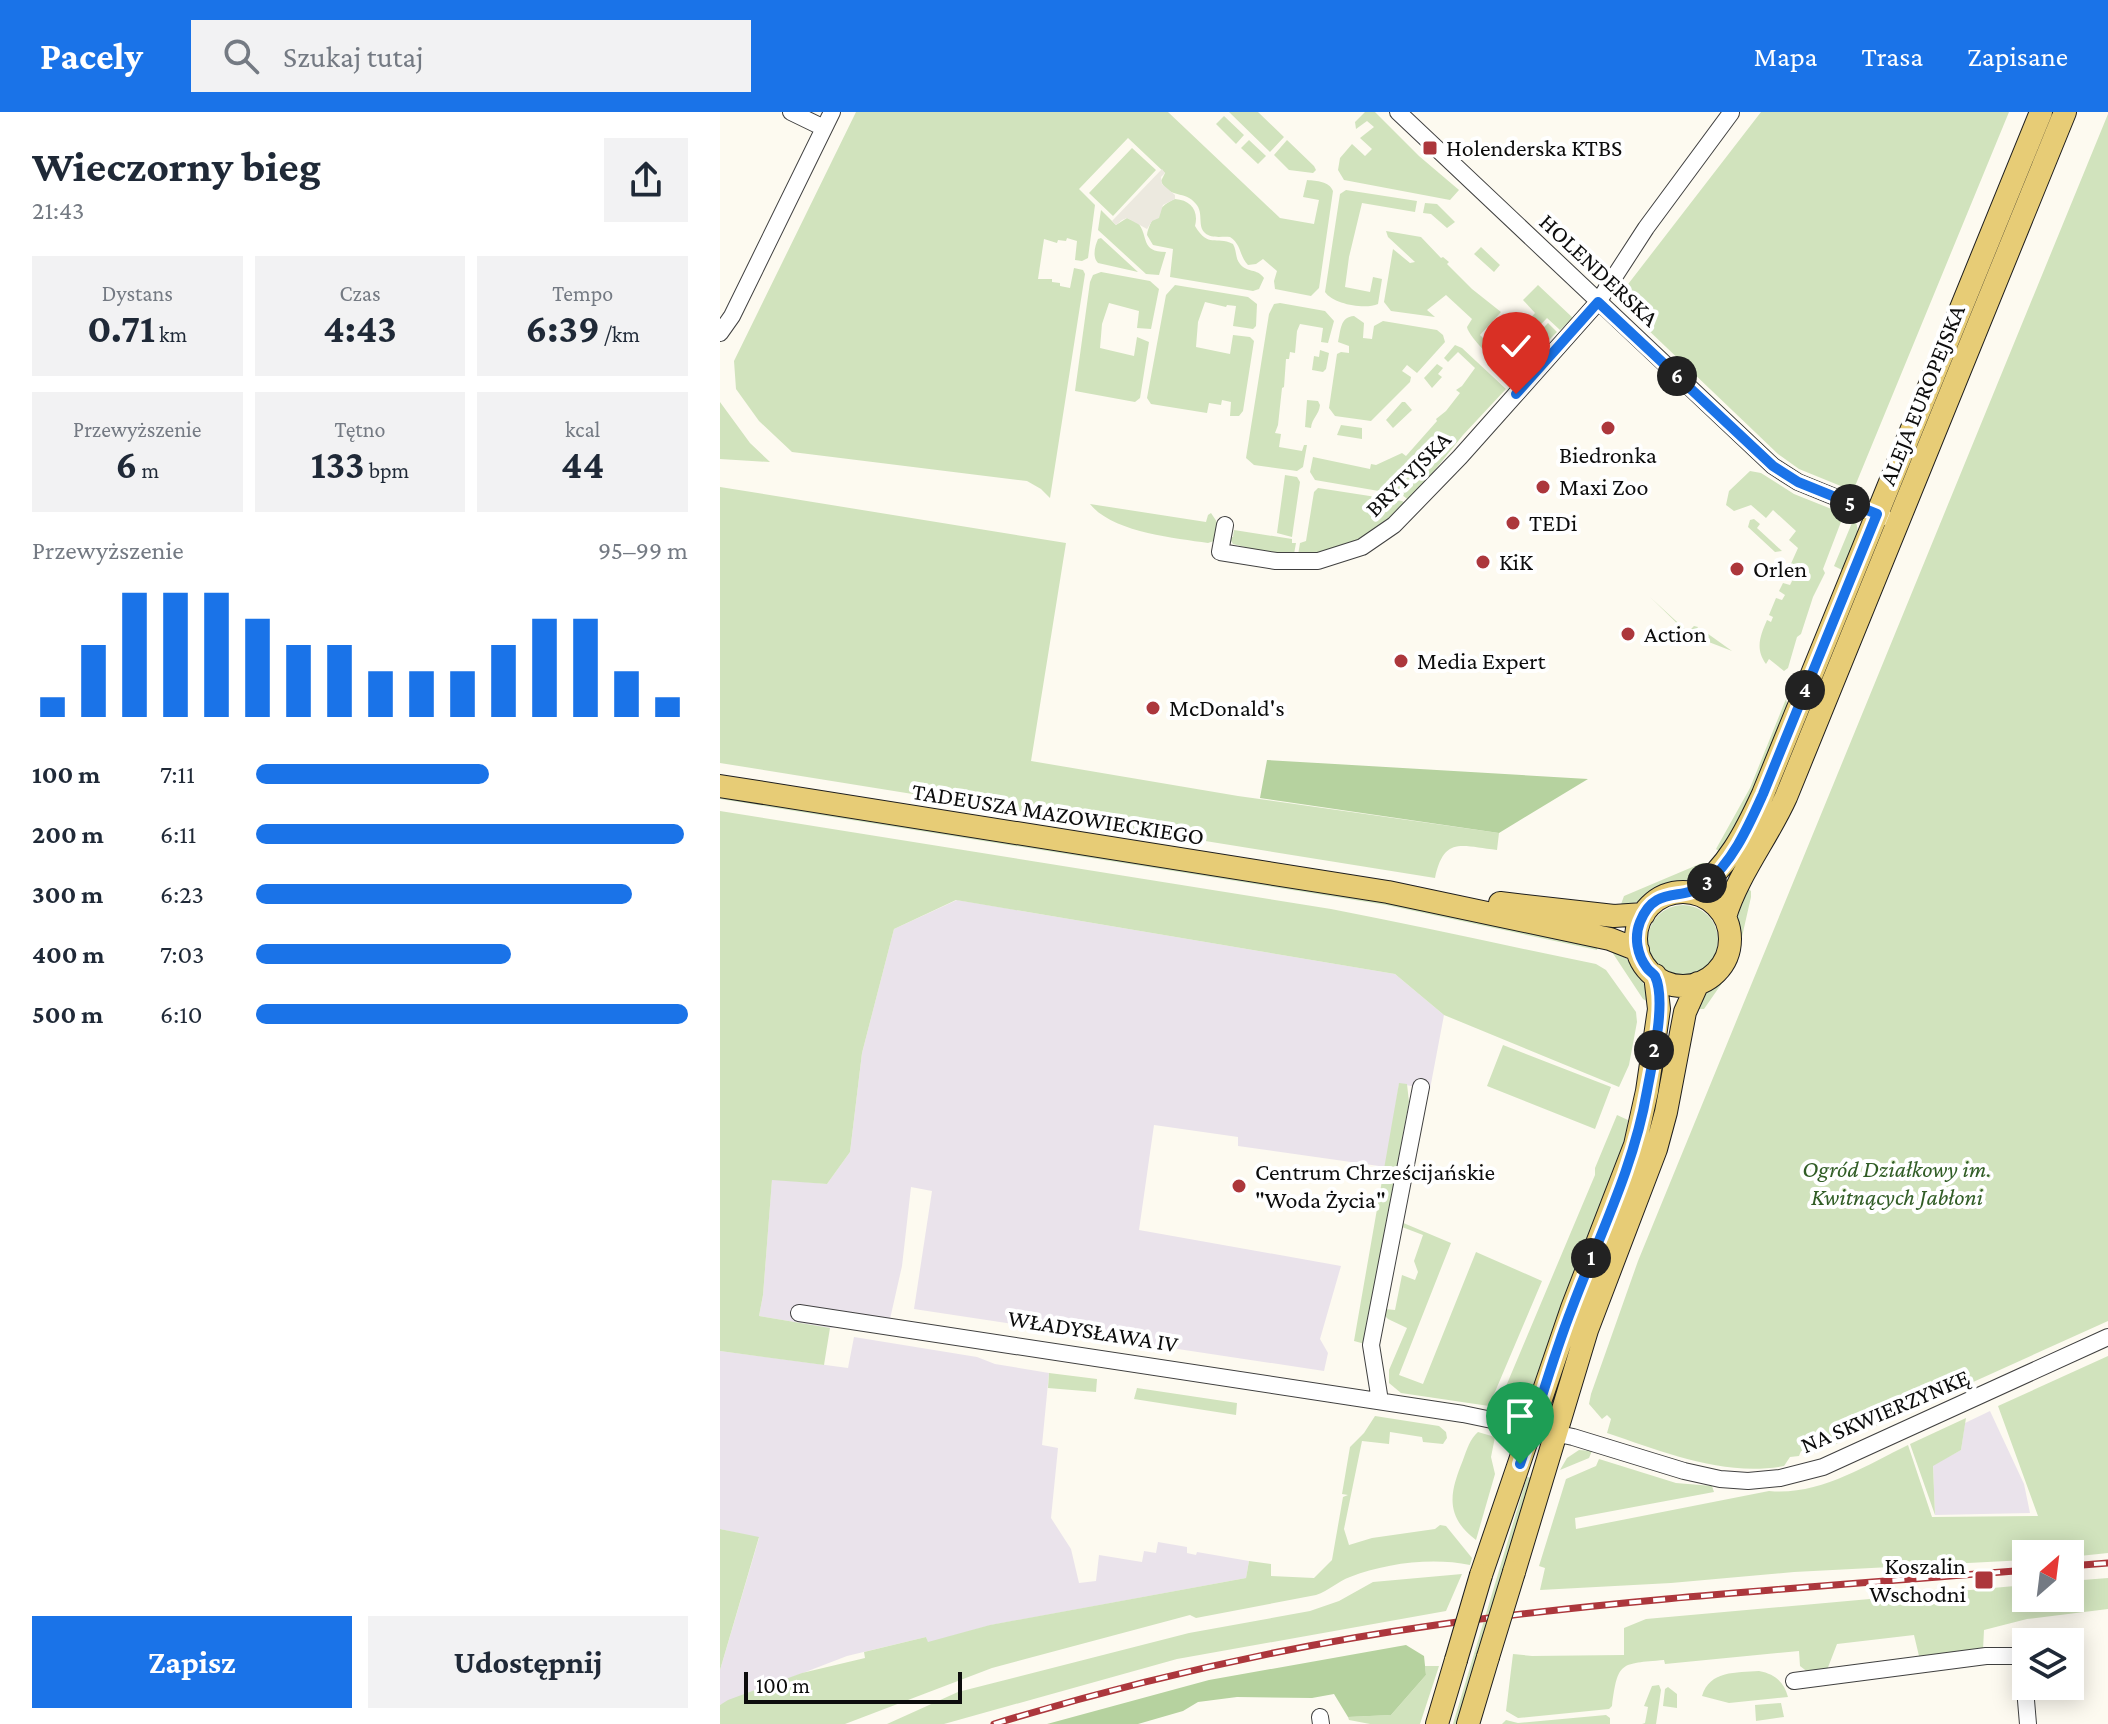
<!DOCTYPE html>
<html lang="pl">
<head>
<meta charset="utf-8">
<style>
	:root { --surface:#fff; --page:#f2f2f3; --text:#1f2937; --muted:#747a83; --accent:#1a73e8 }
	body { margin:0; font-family:"Crimson Pro",serif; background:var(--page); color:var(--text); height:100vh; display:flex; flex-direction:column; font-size:30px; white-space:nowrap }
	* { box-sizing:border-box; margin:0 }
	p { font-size:26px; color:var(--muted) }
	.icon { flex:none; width:44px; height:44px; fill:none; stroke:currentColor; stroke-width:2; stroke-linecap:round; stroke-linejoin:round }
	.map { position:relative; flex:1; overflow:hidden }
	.panel { display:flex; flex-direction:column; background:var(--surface); width:720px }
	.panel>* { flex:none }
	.needle { width:52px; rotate:28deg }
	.controls { position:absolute; left:1292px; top:1428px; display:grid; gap:16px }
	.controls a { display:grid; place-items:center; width:72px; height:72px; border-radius:0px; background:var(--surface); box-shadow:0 4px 20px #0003; font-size:40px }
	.scale { position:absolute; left:24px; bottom:20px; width:218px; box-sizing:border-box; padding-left:8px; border:4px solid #0d0d0d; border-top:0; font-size:22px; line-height:28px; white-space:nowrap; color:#0d0d0d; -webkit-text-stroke:6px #fff; paint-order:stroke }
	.pin { position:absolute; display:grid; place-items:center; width:68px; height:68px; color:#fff; margin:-82px -34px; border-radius:50% 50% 50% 0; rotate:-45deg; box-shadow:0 0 8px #0007 }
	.pin .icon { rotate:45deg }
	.km { position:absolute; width:40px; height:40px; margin:-20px; border-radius:50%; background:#222; color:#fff; font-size:22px; line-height:40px; text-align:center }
	.round { display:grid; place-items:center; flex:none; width:84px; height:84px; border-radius:0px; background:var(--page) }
	.summary { display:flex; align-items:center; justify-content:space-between; height:136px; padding:0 32px }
	h1 { font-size:44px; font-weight:700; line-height:60px }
	.metrics { display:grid; grid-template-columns:repeat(3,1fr); gap:12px; height:136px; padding:8px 32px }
	.metrics div { display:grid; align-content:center; border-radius:0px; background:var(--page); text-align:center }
	.metrics b { font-size:40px; font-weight:700 }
	.metrics small { font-size:22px; font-weight:400 }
	.metrics p { font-size:22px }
	.chart { height:224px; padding:16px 32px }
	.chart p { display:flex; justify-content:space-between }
	.chart svg { width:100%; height:144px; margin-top:8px; stroke:var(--accent); stroke-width:6 }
	.action { display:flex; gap:16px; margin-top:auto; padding:16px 32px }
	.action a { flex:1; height:92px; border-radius:0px; background:var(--accent); color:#fff; font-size:32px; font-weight:700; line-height:92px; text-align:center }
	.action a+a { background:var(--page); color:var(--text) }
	ul { padding:0 32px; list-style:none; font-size:26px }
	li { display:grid; grid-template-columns:128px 96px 1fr; align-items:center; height:60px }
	li i { height:20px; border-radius:10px; background:var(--accent) }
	header { display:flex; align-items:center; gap:48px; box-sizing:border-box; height:112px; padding:0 40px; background:var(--accent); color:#fff }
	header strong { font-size:38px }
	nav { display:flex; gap:44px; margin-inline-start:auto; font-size:28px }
	.search { width:560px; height:72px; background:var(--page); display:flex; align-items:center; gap:20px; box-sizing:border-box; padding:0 28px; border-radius:0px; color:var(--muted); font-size:30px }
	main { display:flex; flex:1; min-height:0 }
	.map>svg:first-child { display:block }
	.industrial { fill:#eae3eb }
	.green { fill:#d1e3bd }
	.forest { fill:#b6d29f }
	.plaza { fill:#ece9df }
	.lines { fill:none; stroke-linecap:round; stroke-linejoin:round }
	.minor-casing { stroke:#404040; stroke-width:18 }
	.major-casing { stroke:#1e1e1e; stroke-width:24 }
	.minor { stroke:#fff; stroke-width:16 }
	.major { stroke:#e7cc76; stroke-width:22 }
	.rail-casing { stroke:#ac373c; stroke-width:7 }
	.rail { stroke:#fff; stroke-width:4; stroke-dasharray:12; stroke-linecap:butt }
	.major-bridge-casing { stroke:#1e1e1e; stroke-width:24; stroke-linecap:butt }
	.major-bridge { stroke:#e7cc76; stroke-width:22 }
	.route-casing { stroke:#fff; stroke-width:16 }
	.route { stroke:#1a73e8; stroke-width:10 }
	.poi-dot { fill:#ac373c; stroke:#fff; stroke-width:3 }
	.labels { text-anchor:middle; stroke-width:8; stroke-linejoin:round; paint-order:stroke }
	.poi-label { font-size:24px; fill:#0d0d0d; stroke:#fff; text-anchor:start }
	.street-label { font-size:24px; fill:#0d0d0d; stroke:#fff }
	.park-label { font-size:24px; font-style:italic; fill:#315d26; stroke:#fff }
</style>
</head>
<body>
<header>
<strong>Pacely</strong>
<div class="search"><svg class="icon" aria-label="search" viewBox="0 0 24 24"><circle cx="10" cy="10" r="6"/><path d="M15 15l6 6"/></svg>Szukaj tutaj</div>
<nav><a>Mapa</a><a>Trasa</a><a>Zapisane</a></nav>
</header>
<main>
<section class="panel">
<div class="summary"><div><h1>Wieczorny bieg</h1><p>21:43</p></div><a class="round"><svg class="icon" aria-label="share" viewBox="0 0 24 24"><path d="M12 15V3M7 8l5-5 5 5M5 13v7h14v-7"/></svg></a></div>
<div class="metrics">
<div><p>Dystans</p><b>0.71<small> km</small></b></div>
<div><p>Czas</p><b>4:43</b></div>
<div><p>Tempo</p><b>6:39<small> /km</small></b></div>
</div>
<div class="metrics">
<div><p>Przewyższenie</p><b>6<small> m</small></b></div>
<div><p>Tętno</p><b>133<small> bpm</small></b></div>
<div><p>kcal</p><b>44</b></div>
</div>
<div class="chart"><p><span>Przewyższenie</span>95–99 m</p>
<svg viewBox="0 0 160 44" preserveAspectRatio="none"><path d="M5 44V38M15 44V22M25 44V6M35 44V6M45 44V6M55 44V14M65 44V22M75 44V22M85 44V30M95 44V30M105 44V30M115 44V22M125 44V14M135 44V14M145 44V30M155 44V38"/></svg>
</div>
<ul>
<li><b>100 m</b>7:11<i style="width:54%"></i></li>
<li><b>200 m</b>6:11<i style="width:99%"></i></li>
<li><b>300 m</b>6:23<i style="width:87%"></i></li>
<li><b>400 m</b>7:03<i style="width:59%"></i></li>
<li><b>500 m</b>6:10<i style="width:100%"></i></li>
</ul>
<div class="action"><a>Zapisz</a><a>Udostępnij</a></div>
</section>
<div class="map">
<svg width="1388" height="1612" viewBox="0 0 1388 1612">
	<rect width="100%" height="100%" fill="#fdfaf0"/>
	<path class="industrial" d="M237,788L675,862L724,903L710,977L679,972L666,1055L518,1034V1025L434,1013L419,1118L621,1154L600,1227L608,1241L604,1259L194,1197L212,1079L191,1075L182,1154L170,1207L110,1216L39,1204L43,1183L52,1067L107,1072L130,1040L142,941L174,817Z
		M134,1225L257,1245L275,1252L329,1261L322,1333L338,1336L331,1406L351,1437L359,1471L376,1469L379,1443L422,1450L424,1439L436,1441L438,1430L467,1435V1441L476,1443L477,1440L529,1449L526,1466L271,1513L208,1531L206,1525L127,1544L0,1593V1558L39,1426L0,1417V1239L128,1256Z
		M1270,1299L1304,1372L1310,1401L1215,1403L1213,1353L1241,1338L1245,1311Z"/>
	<path class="green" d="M136,0H448L560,106L594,112L599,88L583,85L587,68C597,69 609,69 613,79L599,176L591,184L555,177L554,169L557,159L543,147L536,152L528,153C519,144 522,133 510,125C502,124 492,127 485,121C477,114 484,101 476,92C466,78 448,87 441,69L445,61L408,26L359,77L375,93L368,146L362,149L355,148L357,129L347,126L346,129L338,128L337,131L324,127L318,167H332V170L340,171V174L350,176L354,156L363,158L365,162L330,386L321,377L307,369L72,340L39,309L16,277L14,249Z
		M509,0H538L564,25L550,40Z
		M645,0H655L699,44L739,78L730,88L624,68L618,58L620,46L632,32L645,44L652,37L640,26L654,15L647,9L636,17L635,10Z
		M1041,0H1289L1133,379L1079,357L1058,342L901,192L902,180Z
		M1388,2V1209L1096,1341L1081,1339L1079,1344L1070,1345L1064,1354C1003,1365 944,1340 887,1321L891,1307L887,1303L882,1307L869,1292L871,1282L918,1149Z
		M504,4L524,23L516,32L496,12Z
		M529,28L546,44L538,52L521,36Z
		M567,28L594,54L596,58L593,61L569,58L554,43Z
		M412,36L436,58L393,104L369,81Z
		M626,78L697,89L695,100L642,91L629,145L625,175L650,180L653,165L662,167L658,192C645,198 613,192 605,180L620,82Z
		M455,87C471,88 479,99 475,114C489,137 495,123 513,132C517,139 515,146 520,152C527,161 537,156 544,166L539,177L533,179L450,165L453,137L433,133L427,123C429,109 441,92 455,87Z
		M705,91L717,92L735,110L727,116L711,102L703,101Z
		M381,98L396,113L407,106L418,111C429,124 420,140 446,140L439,163L426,162L378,118Z
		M666,119L701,125L721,146L723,145L729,150L727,152L752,177L781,200L760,223L778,241L790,228L813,250C809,254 804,261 798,262C787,264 748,225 747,215L752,207L726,183L707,198L715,205L671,199L664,190L673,137L690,151L695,150L668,125Z
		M381,126L418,160L378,151C372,145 375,134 378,127Z
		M761,135L780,153L774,160L754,142Z
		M381,160L430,169L439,177L431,217L417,216L419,199L389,191L382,212L380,236L414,244L417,225L429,230L420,286L415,290L355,279L370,170L373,163Z
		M455,173L528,185L537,192L536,214L533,217L513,214L516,194L507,193L506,195L485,190L478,210L476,235L510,242L513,223L530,225L534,229L523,299L519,304H510L511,290L502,288L501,293L489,291L487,301L431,292L427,286L446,183Z
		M818,173L853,206L840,218L827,206L803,231L795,223L815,201L803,188Z
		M560,191L605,199L614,209L608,231L601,230L603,216L580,212L577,219L575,241L570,240L569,247H566L564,275L562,276L558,313L555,321L561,322L559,335L582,339L584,333H587L583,355L577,359L534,353L526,346L549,202L554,192Z
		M634,204L644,211L643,226L652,227L654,214L663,209L717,218L723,223L725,230L697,261L687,253L682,259L691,265L690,270L651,309L615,304L609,296L617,242L621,240L629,241V234L618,230C621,218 620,205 634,204Z
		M828,211L837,220L815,242L806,234Z
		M735,233L742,236L786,277L743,323L690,389L682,383L595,368L590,360L593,345L650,357L651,352L656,353L682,341L686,344L717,309L716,307L726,299L740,281L736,278L742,274L755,256L738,240L728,250L724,246Z
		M600,238L609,241L606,257L603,260L592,258L594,244L599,245Z
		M717,252L723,256L718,262L722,265L712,276L704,266Z
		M587,288L598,289L600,293C599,303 592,306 591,316L585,315Z
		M0,290L30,331L50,350L0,347Z
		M682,290H685L692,298L673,316L666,308Z
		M621,313L642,316V327L617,323Z
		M1030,359L1041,361L1074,382L1124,402L1103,457L1105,461L1093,485L1081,522L1077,525L1068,556L1064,559L1049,547L1046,552C1035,537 1040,524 1047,508L1051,510L1053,505L1049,503L1056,486L1062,488L1065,483L1059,479L1063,471L1070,473L1072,469L1065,465L1078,436L1069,428L1076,419L1053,398L1046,406L1031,393L1014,399L1006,393L1009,379Z
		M565,363L577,365L580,370L572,425L557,421Z
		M0,375L346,431L311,649L518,684L779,721L777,738C741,734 724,724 715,766L0,651Z
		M598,376L682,389L687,392C650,425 629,439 578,443L580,431L586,429L594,380Z
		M370,392L486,410L488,403L491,401L497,410L494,429L488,431C454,426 392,420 370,392Z
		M1134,406C1144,424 1131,442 1122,458L1114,454Z
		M1030,408L1034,407L1040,412L1037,416L1062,439L1055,440L1028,415Z
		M514,418L572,427V431H576L574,442L549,441L513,432L509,425H513Z
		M930,485L968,520L974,514L978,515L975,520L979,524L984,519L1012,539L968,522Z
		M1066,587L1068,594L1036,678L1002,741L996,737L1030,676Z
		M0,680L667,787L878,833L877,838L666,793L0,687Z
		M0,699L611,797C700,814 787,834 876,852L886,858L916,900L917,910L909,953L899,975L724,903L675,862L236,788L174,817L142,941L130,1040L107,1072L52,1068L43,1183L39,1204L110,1216L104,1253L0,1239Z
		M982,751H990L975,767L941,774L917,790L900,795L904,784Z
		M1025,775L1031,779V785L1016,851L984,897H974L986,880L1003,867L1014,852L1019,828L1016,805Z
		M928 828a35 35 0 1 1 70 0a35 35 0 1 1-70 0Z
		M892,840C914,844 925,871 930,891L923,887Z
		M783,933L891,975L875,1017L767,974Z
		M679,971L687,972L689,990L660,1144L661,1159L657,1161L645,1232L634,1229Z
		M897,1003L908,1008L906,1039L807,1294L800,1299L783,1302L784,1279L875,1063V1056Z
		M681,1110L731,1131L679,1263L703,1272L756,1140L822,1169L769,1294L681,1281L669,1271V1258L687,1216L668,1207L664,1203L665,1197L675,1198L682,1163L695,1168L698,1160L694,1149L703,1123L682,1115Z
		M1388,1244V1441L1350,1445V1442H1306V1448L1074,1460L951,1471L820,1478L825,1456L819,1454L846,1367L876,1354L879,1347L956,1371L992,1374L994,1380L855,1406L856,1417L1049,1379C1098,1384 1145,1354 1188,1333L1212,1405L1318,1404L1278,1294Z
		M329,1261L377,1267L376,1280L328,1276Z
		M417,1276L517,1291L516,1303L414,1287Z
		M655,1304L719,1314L726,1320L727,1326L723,1332L703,1330L702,1325L670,1320L669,1332L642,1329L624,1417L629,1433L652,1426L715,1417L720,1413L726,1414L752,1446L750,1453C713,1445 665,1451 630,1465C618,1469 609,1479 596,1483L476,1506L470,1503L272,1556L125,1612H0V1593L8,1588L82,1561L145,1546L144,1540L206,1525L208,1530L270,1513L526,1466L529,1449L551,1452V1464L594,1466L612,1448L623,1385L628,1383L622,1382L630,1335L644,1321Z
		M1246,1306L1241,1338L1213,1354L1215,1403L1190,1332Z
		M758,1320L775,1325L771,1345L775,1362L756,1428C724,1404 730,1380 743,1348C747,1337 750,1327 758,1320Z
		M859,1338L872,1339L869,1346L840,1358L847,1346Z
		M807,1365L813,1366L740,1612H733Z
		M0,1417L39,1425L0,1558Z
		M742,1462L726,1499L457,1547L224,1612H167L238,1580L469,1521L590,1499L619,1489L653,1470Z
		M1388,1466V1497L1307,1507L1264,1518L1263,1538L1199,1544L1194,1523L1117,1532L1107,1558L1089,1561L1080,1554L1079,1539L945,1552L944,1548C900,1552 898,1549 892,1594L889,1597L798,1606L786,1599L793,1542L812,1544L904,1543V1516L926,1507L1306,1473V1486H1350V1469Z
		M705,1554H719L700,1612H650L629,1608L628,1605L671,1603L706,1563Z
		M1039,1559C1055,1562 1064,1570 1068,1585L1009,1591L982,1584C990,1558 1016,1561 1039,1559Z
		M939,1573L941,1578L936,1612H922L925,1611L928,1595L924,1594L932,1574Z
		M948,1575L957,1582V1596L943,1594L945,1577Z
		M1061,1591L1064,1605L1036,1609L1035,1593Z
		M886,1603L890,1606V1612H782L786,1608L798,1611Z"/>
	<path class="forest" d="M547,648L868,667L779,721L540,686Z
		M686,1533L704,1544L706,1563L671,1603L628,1605L614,1582L592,1586L517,1585L478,1590L463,1599L418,1612H327L489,1568Z"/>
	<path class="plaza" d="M442,57L445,61L441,65L442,72L455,83V87L443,93L439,106L432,109L427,117L407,106L402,108L396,113L392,109Z"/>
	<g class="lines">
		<defs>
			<path id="minor" d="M71,0L104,16
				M678,0L1053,354L1078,370L1164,405
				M0,221L12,204L112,0
				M505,413L500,440L556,449H598L642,435L674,413L740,345L878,190L926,116L1011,1
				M79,1201L743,1302L853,1325L964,1359L1000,1367L1028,1369L1060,1366L1103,1355L1388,1225
				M660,1289L651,1233L701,975
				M1301,1529L1308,1612
				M1074,1569L1266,1544H1302
				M600,1605L601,1612"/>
			<path id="major" d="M0,674L668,780L890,827L918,838
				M916 827a47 47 0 1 1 94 0a47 47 0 1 1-94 0Z
				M973,781C1007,757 1026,719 1043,682L1321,0
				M780,791L894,804L924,802
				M1005,805C1017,764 1048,725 1066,685L1345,0
				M794,1460L867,1218L936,1037L946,1000L965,900L978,871
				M761,1463L852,1196L915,1033L927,979L939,897L935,863
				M717,1612L736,1548
				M748,1612L768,1545"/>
		</defs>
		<use href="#minor" class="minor-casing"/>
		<use href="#major" class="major-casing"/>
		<use href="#minor" class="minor"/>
		<use href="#major" class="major"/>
		<defs>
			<path id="rail" d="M1350,1454L1388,1451
				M274,1612C418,1568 567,1534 716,1513C911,1486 1110,1474 1306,1458"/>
		</defs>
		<use href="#rail" class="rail-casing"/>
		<use href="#rail" class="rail"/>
		<defs>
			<path id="major-bridge" d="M768,1545L794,1460
				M736,1548L761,1463"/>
		</defs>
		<use href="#major-bridge" class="major-bridge-casing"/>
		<use href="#major-bridge" class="major-bridge"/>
	</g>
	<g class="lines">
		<defs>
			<path id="route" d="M796,282L878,190L1053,354L1078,370L1157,402L1043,682C1029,713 1012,752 984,773C962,790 935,772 920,810C914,825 917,843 927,856C929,859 933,861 935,864C947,889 932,951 927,979C914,1055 879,1124 852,1196C832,1247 818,1300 800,1352"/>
		</defs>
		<use href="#route" class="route-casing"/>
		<use href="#route" class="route"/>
	</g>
	<g class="poi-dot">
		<rect x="702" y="28" width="16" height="16" rx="4"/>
		<circle cx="888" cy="316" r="8"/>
		<circle cx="823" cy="375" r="8"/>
		<circle cx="793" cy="411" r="8"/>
		<circle cx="763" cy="450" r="8"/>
		<circle cx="1017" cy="457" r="8"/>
		<circle cx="908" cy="522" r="8"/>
		<circle cx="681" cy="549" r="8"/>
		<circle cx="433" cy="596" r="8"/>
		<circle cx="519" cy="1074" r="8"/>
		<rect x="1254" y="1458" width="20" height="20" rx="4"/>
	</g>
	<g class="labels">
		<g class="poi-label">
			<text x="726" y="44">Holenderska KTBS</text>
			<text x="888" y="351" text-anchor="middle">Biedronka</text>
			<text x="839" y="383">Maxi Zoo</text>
			<text x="809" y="419">TEDi</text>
			<text x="779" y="458">KiK</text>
			<text x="1033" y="465">Orlen</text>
			<text x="924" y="530">Action</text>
			<text x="697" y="557">Media Expert</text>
			<text x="449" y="604">McDonald's</text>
			<text x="535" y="1068">Centrum Chrześcijańskie<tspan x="535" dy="28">"Woda Życia"</tspan></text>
			<text x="1246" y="1462" text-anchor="end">Koszalin<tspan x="1246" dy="28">Wschodni</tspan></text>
		</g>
		<g class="street-label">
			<text transform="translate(879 158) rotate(43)" y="8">HOLENDERSKA</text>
			<text transform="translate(1202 283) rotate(-68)" y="8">ALEJA EUROPEJSKA</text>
			<text transform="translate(688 362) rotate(-45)" y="8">BRYTYJSKA</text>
			<text transform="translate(338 702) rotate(9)" y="8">TADEUSZA MAZOWIECKIEGO</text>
			<text transform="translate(373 1219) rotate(9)" y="8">WŁADYSŁAWA IV</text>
			<text transform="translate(1165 1299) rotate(-23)" y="8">NA SKWIERZYNKĘ</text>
		</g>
		<g class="park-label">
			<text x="1177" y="1065">Ogród Działkowy im.<tspan x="1177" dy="28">Kwitnących Jabłoni</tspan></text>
		</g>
	</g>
</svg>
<div class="controls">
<a><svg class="needle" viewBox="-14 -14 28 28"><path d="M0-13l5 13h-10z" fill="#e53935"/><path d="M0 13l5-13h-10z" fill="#747a83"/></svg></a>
<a><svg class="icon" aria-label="layers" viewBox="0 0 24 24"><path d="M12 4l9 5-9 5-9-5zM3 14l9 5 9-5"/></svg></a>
</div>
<div class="scale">100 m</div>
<div class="pin" style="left:800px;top:1352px;background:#1e9e55"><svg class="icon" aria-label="arrive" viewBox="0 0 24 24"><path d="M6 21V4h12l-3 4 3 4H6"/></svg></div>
<div class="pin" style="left:796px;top:282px;background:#d93025"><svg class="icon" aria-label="check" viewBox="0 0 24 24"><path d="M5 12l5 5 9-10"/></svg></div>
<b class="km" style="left:871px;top:1146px">1</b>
<b class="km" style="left:934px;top:938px">2</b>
<b class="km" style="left:987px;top:771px">3</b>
<b class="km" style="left:1085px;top:578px">4</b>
<b class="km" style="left:1130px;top:392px">5</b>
<b class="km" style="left:957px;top:264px">6</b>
</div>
</main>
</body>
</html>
